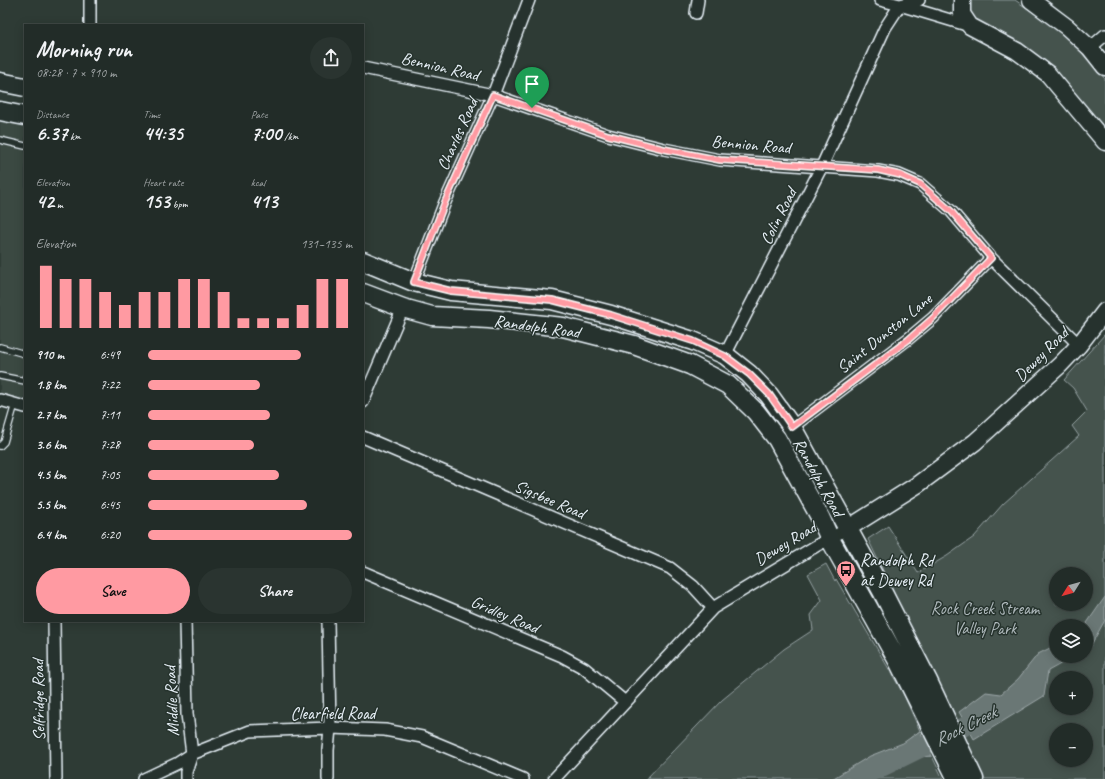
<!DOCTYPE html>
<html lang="en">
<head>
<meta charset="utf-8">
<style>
	:root { --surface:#222c28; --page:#2a3430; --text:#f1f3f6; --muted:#a2a7a8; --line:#3f4845; --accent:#ff9aa2 }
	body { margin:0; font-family:Caveat,sans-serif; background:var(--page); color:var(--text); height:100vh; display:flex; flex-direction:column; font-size:15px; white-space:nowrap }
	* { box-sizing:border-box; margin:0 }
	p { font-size:13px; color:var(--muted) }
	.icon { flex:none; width:22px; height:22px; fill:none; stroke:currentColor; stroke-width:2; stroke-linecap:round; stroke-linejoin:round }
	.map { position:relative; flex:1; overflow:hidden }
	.details { position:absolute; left:24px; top:24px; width:340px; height:598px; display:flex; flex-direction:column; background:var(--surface); border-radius:0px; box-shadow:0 2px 10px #0003,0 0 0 1px var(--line) }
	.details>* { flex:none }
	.needle { width:26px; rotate:233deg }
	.buttons { position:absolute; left:1049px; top:567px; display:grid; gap:8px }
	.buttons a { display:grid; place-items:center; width:44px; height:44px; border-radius:50%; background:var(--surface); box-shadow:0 2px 10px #0003,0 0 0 1px var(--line); font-size:20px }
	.pin { position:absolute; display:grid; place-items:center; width:34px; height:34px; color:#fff; margin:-41px -17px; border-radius:50% 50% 50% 0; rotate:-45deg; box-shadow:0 0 4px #0007 }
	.pin .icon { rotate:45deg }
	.round { display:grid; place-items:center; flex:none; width:42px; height:42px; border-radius:21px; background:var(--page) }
	.headline { display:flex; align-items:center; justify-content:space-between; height:68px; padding:0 12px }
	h1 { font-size:22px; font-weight:700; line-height:30px }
	.figures { display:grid; grid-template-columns:repeat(3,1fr); gap:6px; height:68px; padding:4px 12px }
	.figures div { display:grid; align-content:center }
	.figures b { font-size:20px; font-weight:700 }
	.figures small { font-size:11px; font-weight:400 }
	.figures p { font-size:11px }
	.chart { height:112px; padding:8px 12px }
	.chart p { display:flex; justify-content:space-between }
	.chart svg { width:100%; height:72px; margin-top:4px; stroke:var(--accent); stroke-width:6 }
	.button { display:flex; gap:8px; margin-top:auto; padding:8px 12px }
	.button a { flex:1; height:46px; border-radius:24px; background:var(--accent); color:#111; font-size:16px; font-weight:700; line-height:46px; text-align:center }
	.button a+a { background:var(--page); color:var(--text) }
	ul { padding:0 12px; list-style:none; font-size:13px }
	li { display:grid; grid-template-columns:64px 48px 1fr; align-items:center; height:30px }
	li i { height:10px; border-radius:5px; background:var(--accent) }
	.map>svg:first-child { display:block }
	.built { fill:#3b4843 }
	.green { fill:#45524e; stroke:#96a2a3; fill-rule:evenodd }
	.water { fill:#6b7775; stroke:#9da8a9 }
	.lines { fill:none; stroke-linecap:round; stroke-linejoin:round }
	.river { stroke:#6b7775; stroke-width:19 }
	.lane-casing { stroke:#e8f1f8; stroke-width:8 }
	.street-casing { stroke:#e8f1f8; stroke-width:14 }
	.secondary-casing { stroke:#e8f1f8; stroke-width:19 }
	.primary-casing { stroke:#e8f1f8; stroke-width:21 }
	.lane { stroke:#26332d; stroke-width:5.5 }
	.street { stroke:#26332d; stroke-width:11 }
	.secondary { stroke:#26332d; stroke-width:16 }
	.primary { stroke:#26332d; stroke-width:18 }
	.route-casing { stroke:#fff; stroke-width:8 }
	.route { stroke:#ff9aa2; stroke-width:5 }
	.labels { text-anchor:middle; stroke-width:3; stroke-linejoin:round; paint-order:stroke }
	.street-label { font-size:17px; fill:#e8f1f8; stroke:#26332d }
	.poi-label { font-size:17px; fill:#e8f1f8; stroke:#26332d; text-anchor:start }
	.park-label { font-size:17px; fill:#afb9bc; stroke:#26332d }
	.water-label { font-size:18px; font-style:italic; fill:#b0babd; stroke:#26332d }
</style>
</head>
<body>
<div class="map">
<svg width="1105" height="779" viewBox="0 0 1105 779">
	<rect width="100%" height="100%" fill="#2e3b35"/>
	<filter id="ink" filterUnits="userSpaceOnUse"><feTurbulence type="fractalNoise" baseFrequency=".025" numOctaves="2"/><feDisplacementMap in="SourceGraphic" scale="8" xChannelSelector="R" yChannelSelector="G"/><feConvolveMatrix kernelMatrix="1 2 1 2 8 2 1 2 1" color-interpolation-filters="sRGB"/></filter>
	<g filter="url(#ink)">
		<path class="built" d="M0,111L25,116V407L0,400Z"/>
		<path class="green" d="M969,0H1015L1066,35L1105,79V133L996,31C981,22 967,22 969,0Z
			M1105,334V779H983L868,539L888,526L918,573L947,556L974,537L1003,504L1079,436L1072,426L1087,411L1073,388L1064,380ZM1056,574H1086V604H1056ZM1056,626H1086V656H1056ZM1056,678H1086V708H1056ZM1056,730H1086V760H1056Z
			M826,564L835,581L836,579L903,693L920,731L910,738L919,756H932L943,779H646L722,700L784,649L813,630L811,615L822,600L808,574Z"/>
		<path class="water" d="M1105,597V620L1090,647L1086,650L1087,623Z
			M1056,645V656H1075L1048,671L1044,696L974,739L959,712L986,692L1001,694L1018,679L1038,654Z
			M920,731L932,756L916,757L888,770L874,779H832L870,756L903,743Z"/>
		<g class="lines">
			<path class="river" d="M858,779L990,714"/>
			<defs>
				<path id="lane" d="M0,140L25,146
					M0,347L25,354
					M0,376L25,381V378
					M0,446L4,442L15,404"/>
				<path id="street" d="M90,0V25
					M880,0L900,5L919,0
					M696,13L698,0
					M1090,48L1105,35
					M363,68L493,95L608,135L664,149L720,160L878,171L899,175L920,184L951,211L991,258L1079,345
					M414,282L445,202L493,95L529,0
					M725,355L822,166L885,28L900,5L970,26
					M0,400L25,407
					M363,402L403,308
					M792,427L908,339L933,318L991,258
					M363,437L670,568L693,586L713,608
					M363,572L562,656L584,668L625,702
					M54,621L56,779
					M185,621L187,714L192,754L186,772V779
					M328,621L330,728L328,750V779
					M144,779L178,763L192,754L250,731L330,728L385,730L422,737L523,779
					M554,779L713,608L816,546L847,529"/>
				<path id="secondary" d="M962,0V14L970,26L1017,51L1048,74L1105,142
					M1031,0L1067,27L1090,48L1105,67
					M847,529L917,485L975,442L1060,365L1079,345L1105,311"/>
				<path id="primary" d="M0,82L25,87
					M0,111L25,116
					M363,261L414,282L451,291L552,300L611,315L693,341L725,355L749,374L769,395L792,427L882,591L928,681L974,779
					M363,293L403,308L432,316L489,319L563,327L634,345L690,365L728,385L756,412L777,439L820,517L830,539L898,661L957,779"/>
			</defs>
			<use href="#lane" class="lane-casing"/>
			<use href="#street" class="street-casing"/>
			<use href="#secondary" class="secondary-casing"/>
			<use href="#primary" class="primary-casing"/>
			<use href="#lane" class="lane"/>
			<use href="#street" class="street"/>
			<use href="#secondary" class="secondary"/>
			<use href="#primary" class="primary"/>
		</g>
	</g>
	<g class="lines" filter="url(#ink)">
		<defs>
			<path id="route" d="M493,95L608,135L664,149L720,160L878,170L900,175L920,184L951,211L991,258L933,318L908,340L792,427L769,394L749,374L725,356L693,341L611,315L552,300L451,291L414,282L445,202Z"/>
		</defs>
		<use href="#route" class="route-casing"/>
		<use href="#route" class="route"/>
	</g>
	<defs>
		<symbol id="bus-pin" viewBox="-11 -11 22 30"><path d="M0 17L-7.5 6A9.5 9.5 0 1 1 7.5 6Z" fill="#ff9aa2" stroke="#26332d"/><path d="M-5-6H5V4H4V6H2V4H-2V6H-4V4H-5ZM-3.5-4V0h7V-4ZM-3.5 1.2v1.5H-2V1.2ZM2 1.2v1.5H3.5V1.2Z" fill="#111"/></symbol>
	</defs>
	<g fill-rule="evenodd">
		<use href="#bus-pin" x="835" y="559" width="22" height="30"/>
	</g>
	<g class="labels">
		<g class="street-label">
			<text transform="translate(440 66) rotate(13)" y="6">Bennion Road</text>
			<text transform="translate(457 134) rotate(-66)" y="6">Charles Road</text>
			<text transform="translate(751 144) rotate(5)" y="6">Bennion Road</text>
			<text transform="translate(778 216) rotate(-63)" y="6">Colin Road</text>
			<text transform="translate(537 326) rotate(8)" y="6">Randolph Road</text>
			<text transform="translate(884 333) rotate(-39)" y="6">Saint Dunston Lane</text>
			<text transform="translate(1041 354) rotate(-45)" y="6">Dewey Road</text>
			<text transform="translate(819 477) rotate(61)" y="6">Randolph Road</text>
			<text transform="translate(550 499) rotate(23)" y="6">Sigsbee Road</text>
			<text transform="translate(785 543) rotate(-31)" y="6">Dewey Road</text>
			<text transform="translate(505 614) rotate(23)" y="6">Gridley Road</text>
			<text transform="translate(38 700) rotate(-91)" y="6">Selfridge Road</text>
			<text transform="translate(171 701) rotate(-93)" y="6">Middle Road</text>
			<text x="333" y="719">Clearfield Road</text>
		</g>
		<g class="poi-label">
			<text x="860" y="566">Randolph Rd<tspan x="860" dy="20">at Dewey Rd</tspan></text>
		</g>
		<g class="park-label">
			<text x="985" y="614">Rock Creek Stream<tspan x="985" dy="20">Valley Park</tspan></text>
		</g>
		<g class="water-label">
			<text transform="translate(965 726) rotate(-27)" y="6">Rock Creek</text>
		</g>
	</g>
</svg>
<div class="buttons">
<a><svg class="needle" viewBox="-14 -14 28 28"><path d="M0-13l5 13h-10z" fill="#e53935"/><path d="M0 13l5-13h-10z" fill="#a2a7a8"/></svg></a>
<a><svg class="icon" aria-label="layers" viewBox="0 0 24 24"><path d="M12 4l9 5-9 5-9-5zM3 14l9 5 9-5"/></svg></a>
<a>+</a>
<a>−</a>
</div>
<div class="pin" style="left:532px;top:108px;background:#1e9e55"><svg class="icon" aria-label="arrive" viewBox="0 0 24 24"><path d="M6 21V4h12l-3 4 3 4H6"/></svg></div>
<section class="details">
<div class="headline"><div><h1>Morning run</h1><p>08:28 · 7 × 910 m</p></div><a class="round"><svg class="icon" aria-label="share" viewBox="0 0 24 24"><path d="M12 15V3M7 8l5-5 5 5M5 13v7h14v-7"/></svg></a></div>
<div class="figures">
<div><p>Distance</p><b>6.37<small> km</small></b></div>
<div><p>Time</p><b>44:35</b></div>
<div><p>Pace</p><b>7:00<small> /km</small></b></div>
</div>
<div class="figures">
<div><p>Elevation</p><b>42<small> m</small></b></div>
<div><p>Heart rate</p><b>153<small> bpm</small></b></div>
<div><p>kcal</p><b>413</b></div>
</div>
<div class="chart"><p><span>Elevation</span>131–135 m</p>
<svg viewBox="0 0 160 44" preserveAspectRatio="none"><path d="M5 44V6M15 44V14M25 44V14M35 44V22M45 44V30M55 44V22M65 44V22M75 44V14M85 44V14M95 44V22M105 44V38M115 44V38M125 44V38M135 44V30M145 44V14M155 44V14"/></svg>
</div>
<ul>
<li><b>910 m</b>6:49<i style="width:75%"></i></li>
<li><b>1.8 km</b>7:22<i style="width:55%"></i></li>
<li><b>2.7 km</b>7:11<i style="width:60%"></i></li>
<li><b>3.6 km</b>7:28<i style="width:52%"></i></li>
<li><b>4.5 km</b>7:05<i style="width:64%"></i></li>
<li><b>5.5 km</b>6:45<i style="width:78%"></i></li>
<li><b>6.4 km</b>6:20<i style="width:100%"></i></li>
</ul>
<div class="button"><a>Save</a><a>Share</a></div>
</section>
</div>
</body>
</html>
